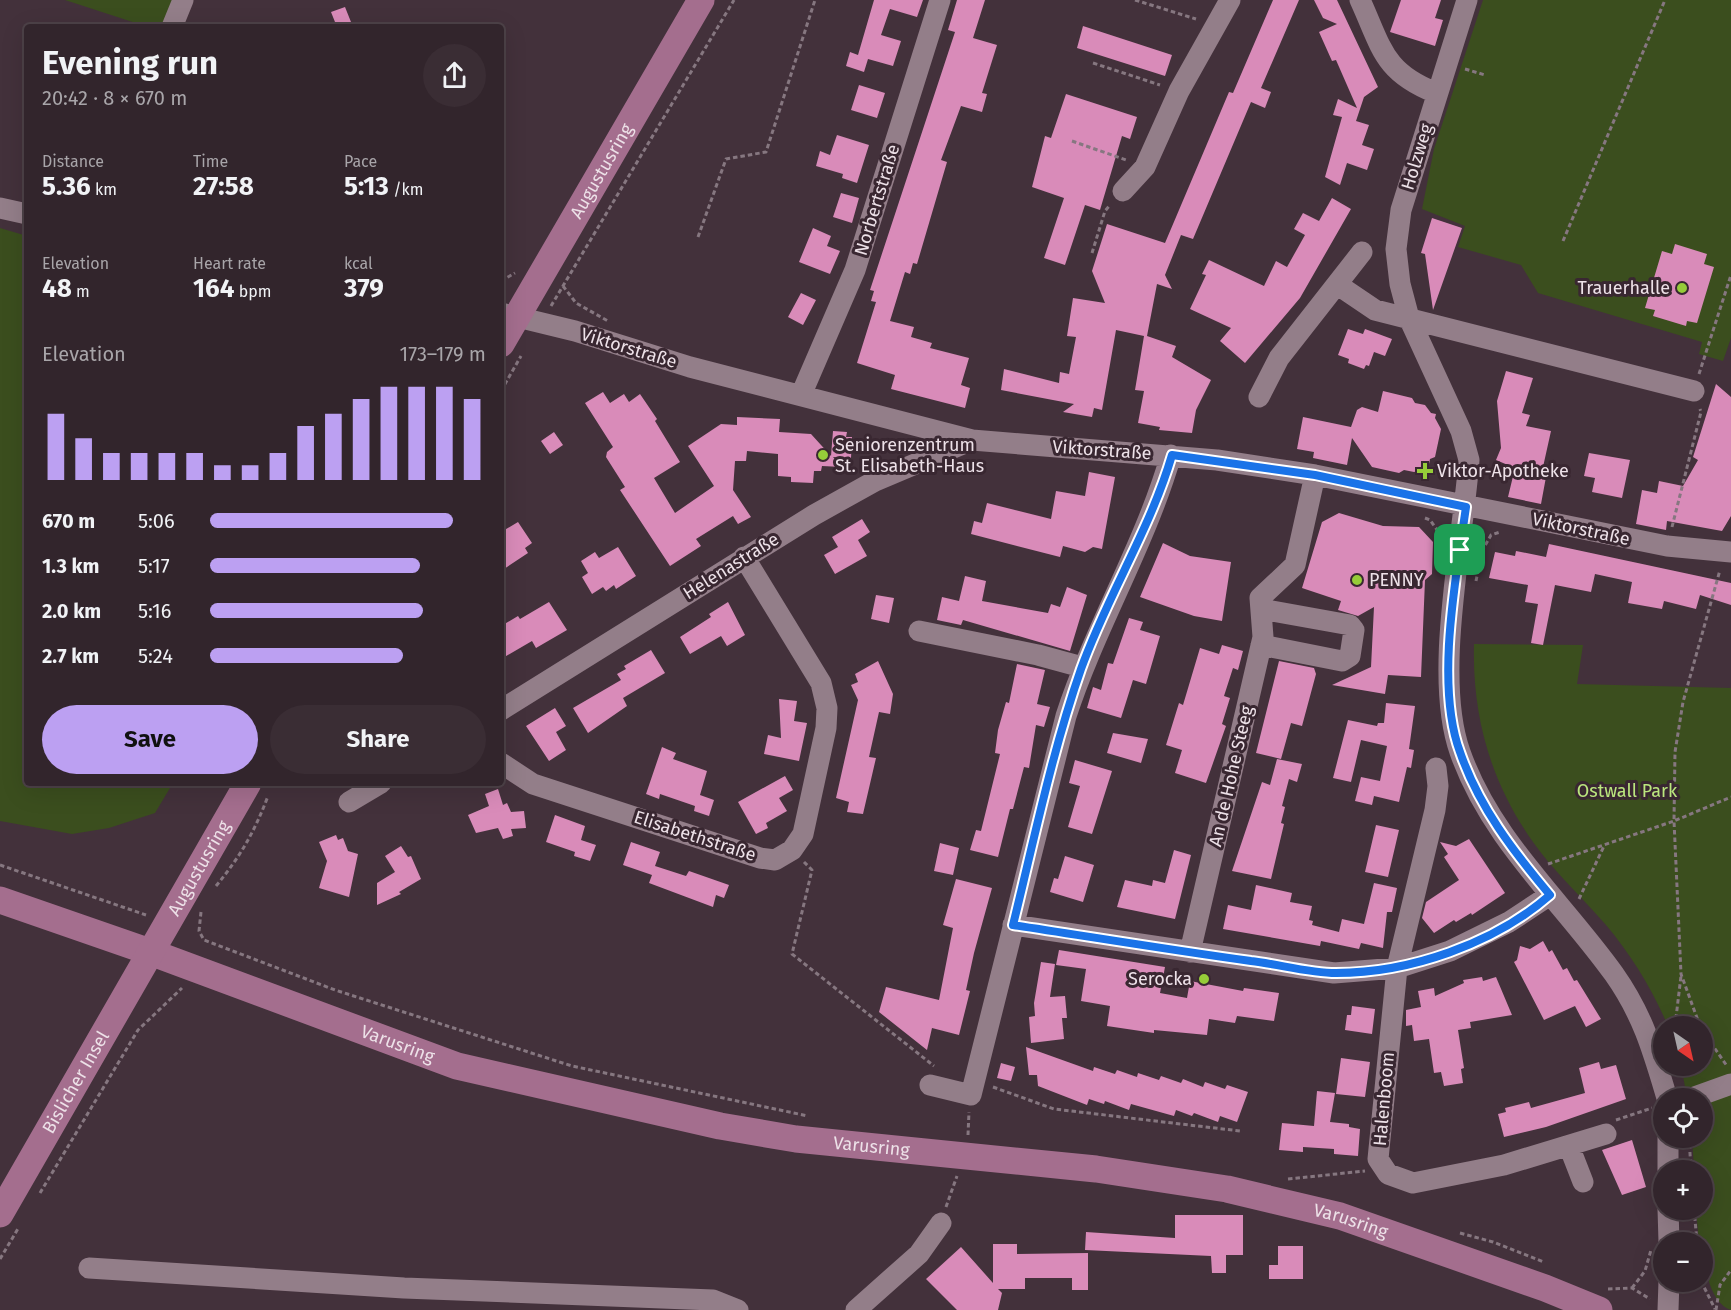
<!DOCTYPE html>
<html lang="en">
<head>
<meta charset="utf-8">
<style>
	:root { --surface:#32252c; --page:#3a2d34; --text:#f1f3f6; --muted:#a8a5a9; --line:#4d4248; --accent:#bca0f2 }
	body { margin:0; font-family:"Fira Sans",sans-serif; background:var(--page); color:var(--text); height:100vh; display:flex; flex-direction:column; font-size:22px; white-space:nowrap }
	* { box-sizing:border-box; margin:0 }
	p { font-size:20px; color:var(--muted) }
	.icon { flex:none; width:33px; height:33px; fill:none; stroke:currentColor; stroke-width:2; stroke-linecap:round; stroke-linejoin:round }
	.map { position:relative; flex:1; overflow:hidden }
	.drawer { position:absolute; left:24px; top:24px; width:480px; height:762px; display:flex; flex-direction:column; background:var(--surface); border-radius:6px; box-shadow:0 6px 24px #0002,0 0 0 2px var(--line) }
	.drawer>* { flex:none }
	.needle { width:39px; rotate:146deg }
	.buttons { position:absolute; left:1653px; top:1016px; display:grid; gap:12px }
	.buttons a { display:grid; place-items:center; width:60px; height:60px; border-radius:50%; background:var(--surface); box-shadow:0 6px 24px #0002,0 0 0 2px var(--line); font-size:30px }
	.pin { position:absolute; display:grid; place-items:center; width:51px; height:51px; color:#fff; margin:-26px; border-radius:12px; box-shadow:0 3px 9px #0006 }
	.round { display:grid; place-items:center; flex:none; width:63px; height:63px; border-radius:32px; background:var(--page) }
	.headline { display:flex; align-items:center; justify-content:space-between; height:102px; padding:0 18px }
	h1 { font-size:33px; font-weight:700; line-height:45px }
	.figures { display:grid; grid-template-columns:repeat(3,1fr); gap:9px; height:102px; padding:6px 18px }
	.figures div { display:grid; align-content:center }
	.figures b { font-size:26px; font-weight:700 }
	.figures small { font-size:16px; font-weight:400 }
	.figures p { font-size:16px }
	.chart { height:168px; padding:12px 18px }
	.chart p { display:flex; justify-content:space-between }
	.chart svg { width:100%; height:108px; margin-top:6px; stroke:var(--accent); stroke-width:6 }
	.button { display:flex; gap:12px; margin-top:auto; padding:12px 18px }
	.button a { flex:1; height:69px; border-radius:36px; background:var(--accent); color:#111; font-size:24px; font-weight:700; line-height:69px; text-align:center }
	.button a+a { background:var(--page); color:var(--text) }
	ul { padding:0 18px; list-style:none; font-size:20px }
	li { display:grid; grid-template-columns:96px 72px 1fr; align-items:center; height:45px }
	li i { height:15px; border-radius:8px; background:var(--accent) }
	.map>svg:first-child { display:block }
	.green { fill:#3b4e1e }
	.building { fill:#d98bb9 }
	.lines { fill:none; stroke-linecap:round; stroke-linejoin:round }
	.path { stroke:#867780; stroke-width:3; stroke-dasharray:4.5 3; stroke-linecap:butt }
	.minor { stroke:#937e89; stroke-width:21 }
	.major { stroke:#a46e8e; stroke-width:27 }
	.route-casing { stroke:#fff; stroke-width:12 }
	.route { stroke:#1a73e8; stroke-width:8 }
	.poi-dot { fill:#96cc39; stroke:#392731; stroke-width:2 }
	.labels { text-anchor:middle; stroke-width:6; stroke-linejoin:round; paint-order:stroke }
	.street-label { font-size:18px; fill:#ede1e8; stroke:#392731 }
	.poi-label { font-size:18px; fill:#ede1e8; stroke:#392731; text-anchor:start }
	.park-label { font-size:18px; fill:#bbe77e; stroke:#392731 }
</style>
</head>
<body>
<div class="map">
<svg width="1731" height="1310" viewBox="0 0 1731 1310">
	<rect width="100%" height="100%" fill="#43313b"/>
	<path class="green" d="M65,0H177L166,27H148Z
		M1483,0H1731V338L1723,361L1699,354L1702,342L1538,293L1521,265L1458,247L1465,226L1422,209L1434,149Z
		M0,228L27,236V783H173L155,813L109,828L72,834L0,821Z
		M1474,644L1583,645L1577,684L1731,688V1310C1709,1303 1703,1262 1702,1242H1699L1696,1209H1702V1170H1694L1692,1137H1702V1098H1687L1681,1065H1702V1026H1668C1652,989 1632,956 1606,925C1582,897 1554,872 1533,842C1491,783 1472,717 1474,644Z"/>
	<path class="building" d="M874,0H923L917,17L890,9L881,35L901,41L893,66L868,59L864,72L846,66L850,52L858,55Z
		M957,0H985L973,38L997,45L982,93L987,94L982,112L961,106L941,160L947,162L917,264L913,263L910,274L905,272L890,321L914,327L911,337L932,343L930,348L969,358L961,385L970,388L965,408L891,389L895,375L857,363L876,302L871,301L874,291L870,290L955,32L948,30Z
		M1273,0H1299L1261,88L1271,92L1265,108L1251,102L1193,239L1181,235L1165,275L1172,289L1157,284L1147,336L1176,346L1172,357L1211,380L1196,410L1192,433L1159,430L1160,427L1138,423L1144,391L1135,390L1144,336L1116,330L1102,410L1094,408L1092,417L1063,412L1074,404L1001,390L1004,369L1059,383L1060,372L1069,374L1076,337L1067,336L1073,298L1105,303L1092,271L1107,224L1165,243L1229,92L1233,93Z
		M1314,0H1337L1378,87L1364,97L1356,121L1369,125L1362,145L1374,149L1367,170L1347,163L1340,185L1325,177L1342,117L1333,115L1338,99L1357,108L1336,60L1332,61L1319,32L1337,24L1323,18Z
		M1401,0H1441L1435,18L1443,20L1435,46L1390,32Z
		M345,7L353,27H337L331,12Z
		M1083,26L1172,55L1165,76L1077,48Z
		M859,85L885,93L877,118L851,110Z
		M1066,94L1137,117L1130,139L1122,136L1100,210L1085,205L1065,265L1044,258L1064,198L1032,187L1045,136L1051,138Z
		M837,135L869,145L857,183L842,178L843,174L816,166L820,151L830,155Z
		M841,193L859,198L852,223L833,217Z
		M1332,198L1351,209L1300,298L1245,363L1220,341L1231,328L1190,309L1206,275L1202,274L1209,260L1264,286L1276,261L1287,267L1305,235L1294,229L1303,213L1319,221Z
		M1432,218L1462,228L1433,310L1425,254L1421,253Z
		M813,228L831,236L827,246L840,251L830,274L799,262Z
		M1675,244L1707,254L1704,264L1714,267L1697,323L1687,321L1686,326L1653,316L1655,310L1645,308L1662,251L1672,254Z
		M801,293L816,300L803,325L788,317Z
		M1348,329L1363,334L1365,329L1392,339L1385,356L1374,352L1369,366L1366,365L1364,369L1348,363L1349,359L1338,355Z
		M1506,371L1533,378L1522,413L1530,415L1526,426L1551,431L1541,476L1546,477L1541,504L1508,497L1515,468L1496,460L1501,448L1497,401Z
		M1716,384L1731,397V516L1722,531L1667,521L1666,530L1636,524L1642,490L1657,493L1659,481L1683,486L1698,460L1693,457Z
		M1383,391L1412,398L1415,403L1425,405L1431,413L1436,414L1435,418L1441,429L1435,457L1430,459L1428,469L1414,472L1404,470L1399,473L1372,467L1352,438L1347,465L1313,458L1314,452L1297,449L1303,417L1351,427L1357,410L1362,407L1378,412Z
		M603,392L610,403L624,394L629,402L640,394L657,419L655,421L680,462L654,478L675,513L714,486L688,446L721,424L737,425V417L780,419L779,432L811,434L831,456L833,431L847,432L846,437H852L851,458L833,457L842,467L822,466L821,471H814L813,483L791,482V477L778,476V454L747,451L746,461H735L733,490L751,517L738,524L733,516L725,521L696,539L701,546L670,566L620,490L625,487L606,457L607,452L613,447L585,403Z
		M554,432L563,445L550,454L541,441Z
		M1589,453L1630,460L1622,498L1592,492L1595,478L1584,476Z
		M1089,472L1115,477L1102,549L1093,547L1085,552L1063,546L1060,557L971,534L974,521L982,523L987,503L1051,519L1056,491L1085,496Z
		M1339,513L1383,526L1419,527L1433,542L1432,574L1425,580L1421,677L1388,675L1385,694L1332,685L1371,667L1374,607L1358,616L1338,610L1341,601L1302,588L1322,522Z
		M862,519L870,532L858,540L867,556L835,574L824,555L838,547L832,537Z
		M518,522L532,543L525,548L528,553L501,571V532Z
		M1163,543L1190,556L1231,562L1222,621L1194,616L1140,597Z
		M1549,544L1731,583V605L1700,595L1696,609L1664,601L1662,609L1628,603L1632,582L1595,574L1591,592L1555,585L1543,645L1531,643L1538,604L1525,602L1528,585L1489,578L1495,552L1515,556L1516,551L1546,557Z
		M618,547L636,576L616,589L614,585L606,591L603,587L592,594L582,577L588,573L581,561L595,552L599,558Z
		M965,576L986,581L982,601L1048,613L1051,604L1060,607L1067,587L1087,595L1070,651L963,620L961,625L937,620L942,597L959,601Z
		M876,595L894,598L889,623L871,619Z
		M549,602L567,630L536,648L532,641L501,659V626L518,616L520,619Z
		M728,602L745,635L727,646L721,636L690,654L680,637L711,617L709,614Z
		M1129,618L1143,622L1140,630L1160,636L1146,684L1133,680L1121,718L1087,708L1093,687L1101,690L1108,663L1113,664Z
		M1222,645L1243,651L1238,670L1233,668L1224,696L1230,698L1222,724L1226,726L1206,783L1175,773L1182,750L1166,745L1179,703L1183,705L1200,648L1219,654Z
		M651,650L665,673L623,698L627,706L588,733L573,708L621,680L617,674L626,669L624,666Z
		M878,661L893,694L890,714L879,712L869,757L876,758L863,814L847,812L849,802L836,798L858,700L851,685L858,682L855,674Z
		M1279,661L1314,668L1316,674L1302,726L1291,723L1281,759L1256,753Z
		M1017,664L1045,670L1037,704L1050,707L1044,727L1036,725L1029,768L1024,767L1013,809H1010L998,857L970,850L976,830L981,831L1000,754L995,753L998,730L1006,702L1009,703Z
		M779,699L797,701L794,721L807,723L799,761L764,754L768,735L781,738Z
		M1386,703L1415,706L1409,749L1414,750L1411,768L1407,767L1399,802L1374,796L1372,805L1355,801L1361,777L1380,781L1387,746L1361,740L1351,782L1333,778L1348,720L1377,726L1378,723H1384Z
		M555,708L566,726L556,732L566,750L549,761L526,726Z
		M1113,733L1148,739L1141,763L1107,753Z
		M662,747L676,753L673,759L707,771L700,795L714,800L709,816L694,811L695,806L660,794L659,799L646,794Z
		M1277,759L1302,764L1297,782L1289,779L1282,806L1285,807L1281,823L1284,824L1271,879L1232,871L1262,782L1270,785Z
		M1075,760L1112,771L1092,834L1068,827L1080,786L1069,783Z
		M785,776L793,790L779,798L787,811L766,823L768,828L756,834L738,802Z
		M498,789L503,805L507,803L511,812L524,811L526,828L511,829L513,836L503,839L498,828L476,833L468,815L489,806L485,794Z
		M555,815L585,826L581,840L596,845L590,861L574,856L575,852L546,842Z
		M1376,825L1399,830L1388,877L1365,872Z
		M336,835L338,840L343,838L348,851L358,854L349,897L319,888L327,861L319,842Z
		M1469,839L1505,893L1472,915L1471,913L1456,922L1454,920L1434,933L1422,918L1426,902L1459,880L1444,857L1448,854L1440,842L1456,846Z
		M631,842L660,852L655,866L686,876L689,871L729,885L724,898L716,895L713,907L649,883L652,875L623,865Z
		M940,843L959,848L953,875L934,871Z
		M401,846L408,857L411,856L421,879L399,892L401,894L377,905V883L395,872L385,856Z
		M1174,850L1191,855L1175,919L1117,907L1125,880L1152,886L1153,880L1165,883Z
		M1065,856L1094,865L1083,902L1050,892L1054,878L1058,879Z
		M956,879L992,888L974,953L966,990L970,991L959,1035L932,1028L927,1050L879,1012L886,987L939,1000L953,928L943,925Z
		M1374,883L1397,888L1392,912H1387L1383,948L1361,943L1359,949L1321,941L1320,946L1223,929L1228,905L1251,910L1256,885L1292,893L1290,902L1312,906L1309,920L1313,921L1312,925L1339,932L1342,919L1364,924Z
		M1543,941L1549,952L1552,950L1563,970L1567,968L1574,981L1577,980L1601,1019L1586,1027L1575,1006L1544,1020L1514,962L1517,960L1520,946L1530,949Z
		M1059,950L1165,967L1160,993L1187,998L1190,981L1243,991L1244,988L1279,993L1274,1021L1237,1016L1235,1023L1209,1019L1207,1035L1154,1030V1033L1107,1026L1110,1006L1081,1001L1086,969L1056,965Z
		M1041,962L1055,964L1050,997L1065,996L1067,1018H1062L1064,1039L1031,1043L1029,1017L1035,1016L1034,1003Z
		M1482,977L1483,981L1496,977L1512,1015L1470,1022L1471,1028L1458,1030L1464,1068L1461,1069L1463,1083L1444,1086L1441,1072L1434,1073L1429,1039L1414,1041L1412,1025L1406,1026V1010L1421,1007L1418,991L1434,988L1435,996L1464,983L1463,980Z
		M1352,1006L1375,1009L1372,1034L1345,1030L1347,1015H1351Z
		M1026,1047L1093,1071L1094,1067L1115,1074L1117,1070L1137,1077L1138,1073L1159,1080L1161,1076L1181,1083L1183,1079L1203,1087L1205,1082L1225,1089L1227,1085L1248,1092L1237,1122L1220,1116L1218,1122L1194,1113L1192,1116L1176,1110L1174,1116L1131,1104L1129,1110L1105,1101L1104,1104L1089,1099L1087,1105L1038,1086L1037,1075H1029Z
		M1341,1058L1370,1062L1365,1097L1336,1094Z
		M1599,1062L1601,1069L1616,1065L1626,1099L1546,1127L1504,1137L1498,1114L1506,1112L1505,1108L1529,1102L1531,1108L1585,1093L1579,1068Z
		M1001,1063L1015,1067L1011,1081L997,1078Z
		M1317,1091L1335,1093L1330,1122L1349,1124V1127L1360,1129L1358,1156L1334,1154V1149L1303,1147V1152L1279,1150L1282,1123L1314,1126Z
		M1632,1140L1646,1187L1622,1195L1602,1150Z
		M1175,1215H1243V1255H1226V1273H1212L1211,1256L1085,1250L1086,1232L1175,1238Z
		M993,1244H1017V1254L1088,1253V1290H1072V1278H1025V1289H998L1002,1293L998,1310H957L926,1279L961,1247L993,1283Z
		M1278,1246H1303V1279H1269V1265H1278Z"/>
	<g class="lines">
		<path class="path" d="M1135,0L1196,19
			M1093,63L1160,85
			M1465,69L1485,75
			M1072,141L1126,160
			M698,237L726,159L766,152L815,0
			M1563,241L1665,0
			M1092,253L1105,211L1110,205
			M501,281L515,273
			M563,286L576,303L608,321
			M551,306L734,0
			M1699,374L1731,275
			M501,391L521,356
			M1425,518L1430,520L1440,534
			M1672,527L1701,412L1700,409
			M1476,581L1482,551L1491,535L1500,532
			M804,862L812,870L792,954L934,1066
			M1548,864L1674,821L1675,752L1683,702L1720,570
			M0,865L146,915
			M216,886C240,857 255,831 268,796
			M1579,899L1604,846
			M201,912L199,931L204,940L335,990L572,1066L808,1116
			M1675,1026L1681,976
			M1700,1026L1681,974L1674,821L1731,797
			M1702,1030L1727,1066
			M993,1087L1054,1109L1240,1131
			M1616,1120L1652,1108
			M968,1135L969,1112
			M1689,1137L1691,1170
			M1288,1179L1365,1171
			M40,1193L138,1030L182,988
			M946,1207L957,1176
			M1694,1209L1697,1242
			M1460,1233L1493,1242L1544,1262
			M0,1259L19,1227
			M1701,1281L1715,1309
			M1632,1288L1645,1271L1651,1250
			M1608,1289L1632,1288L1650,1299
			M1716,1310L1720,1285L1731,1270"/>
		<path class="minor" d="M1360,0C1382,48 1383,72 1436,93
			M1467,0L1401,210L1396,249L1400,284L1409,318L1461,431L1469,460C1463,542 1433,676 1460,752C1491,840 1561,900 1614,974C1643,1015 1653,1051 1667,1098
			M172,27L183,0
			M1123,191L1145,167L1179,91L1230,0
			M0,208L27,214
			M1338,285L1375,310L1694,391
			M501,313L575,331L690,367L972,440L1217,460L1315,475L1667,546L1731,552
			M801,395L855,270L940,0
			M1259,397L1279,358L1362,252
			M1261,609L1350,625L1354,630L1350,656L1342,661L1261,645
			M919,631L1038,655L1082,667
			M501,710L814,515L875,481L972,440
			M501,763L533,784L760,858L775,860L792,850L803,834L826,728L827,708L821,683L744,557
			M1436,768L1438,786L1435,810L1397,968L1378,1159L1388,1174L1413,1183L1504,1165L1606,1134
			M349,802L381,783
			M1013,925L1334,973L1397,968L1450,951L1509,922L1550,895
			M1190,952L1263,637L1260,598L1295,565L1315,475
			M930,1085L971,1095L1066,716C1095,627 1145,545 1171,455
			M1692,1098L1731,1084
			M1569,1146L1583,1182
			M1668,1170V1137
			M1668,1209L1669,1242
			M89,1268L404,1288L713,1300L738,1310
			M856,1310L919,1254L941,1223
			M1668,1310L1669,1281"/>
		<g class="major">
			<path id="s1" d="M501,344L701,0"/>
			<path id="s2" d="M0,900L150,952L457,1066L720,1126L796,1139L1096,1169L1227,1189L1340,1216L1545,1288L1599,1310"/>
			<path id="s3" d="M0,1214L248,783"/>
		</g>
	</g>
	<g class="lines">
		<defs>
			<path id="route" d="M1172,455L1315,475L1466,507C1456,577 1435,685 1460,752C1479,807 1513,851 1550,895C1494,944 1409,973 1336,973C1309,973 1278,964 1251,961C1171,950 1092,937 1013,925C1034,840 1052,752 1081,669C1107,596 1150,530 1172,455Z"/>
		</defs>
		<use href="#route" class="route-casing"/>
		<use href="#route" class="route"/>
	</g>
	<g class="poi-dot">
		<circle cx="1682" cy="288" r="6"/>
		<circle cx="823" cy="455" r="6"/>
		<path d="M1422 462h6v6h6v6h-6v6h-6v-6h-6v-6h6z"/>
		<circle cx="1357" cy="580" r="6"/>
		<circle cx="1204" cy="979" r="6"/>
	</g>
	<g class="labels">
		<g class="street-label">
			<text transform="translate(1417 157) rotate(-73)" y="6">Holzweg</text>
			<text dy="6" stroke="none"><textPath href="#s1" startOffset="200">Augustusring</textPath></text>
			<text transform="translate(877 200) rotate(-73)" y="6">Norbertstraße</text>
			<text transform="translate(629 348) rotate(17)" y="6">Viktorstraße</text>
			<text transform="translate(1102 450) rotate(4)" y="6">Viktorstraße</text>
			<text transform="translate(1581 529) rotate(12)" y="6">Viktorstraße</text>
			<text transform="translate(731 566) rotate(-32)" y="6">Helenastraße</text>
			<text transform="translate(1231 776) rotate(-77)" y="6">An de Hohe Steeg</text>
			<text transform="translate(695 836) rotate(18)" y="6">Elisabethstraße</text>
			<text dy="6" stroke="none"><textPath href="#s3" startOffset="399">Augustusring</textPath></text>
			<text dy="6" stroke="none"><textPath href="#s2" startOffset="423">Varusring</textPath></text>
			<text dy="6" stroke="none"><textPath href="#s3" startOffset="152">Bislicher Insel</textPath></text>
			<text transform="translate(1384 1099) rotate(-85)" y="6">Halenboom</text>
			<text dy="6" stroke="none"><textPath href="#s2" startOffset="909">Varusring</textPath></text>
			<text dy="6" stroke="none"><textPath href="#s2" startOffset="1395">Varusring</textPath></text>
		</g>
		<g class="poi-label">
			<text x="1670" y="294" text-anchor="end">Trauerhalle</text>
			<text x="835" y="451">Seniorenzentrum<tspan x="835" dy="21">St. Elisabeth-Haus</tspan></text>
			<text x="1437" y="477">Viktor-Apotheke</text>
			<text x="1369" y="586">PENNY</text>
			<text x="1192" y="985" text-anchor="end">Serocka</text>
		</g>
		<g class="park-label">
			<text x="1627" y="797">Ostwall Park</text>
		</g>
	</g>
</svg>
<div class="buttons">
<a><svg class="needle" viewBox="-14 -14 28 28"><path d="M0-13l5 13h-10z" fill="#e53935"/><path d="M0 13l5-13h-10z" fill="#a8a5a9"/></svg></a>
<a><svg class="icon" aria-label="locate" viewBox="0 0 24 24"><circle cx="12" cy="12" r="6"/><path d="M12 2v4M12 18v4M2 12h4M18 12h4"/></svg></a>
<a>+</a>
<a>−</a>
</div>
<div class="pin" style="left:1460px;top:550px;background:#1e9e55"><svg class="icon" aria-label="arrive" viewBox="0 0 24 24"><path d="M6 21V4h12l-3 4 3 4H6"/></svg></div>
<section class="drawer">
<div class="headline"><div><h1>Evening run</h1><p>20:42 · 8 × 670 m</p></div><a class="round"><svg class="icon" aria-label="share" viewBox="0 0 24 24"><path d="M12 15V3M7 8l5-5 5 5M5 13v7h14v-7"/></svg></a></div>
<div class="figures">
<div><p>Distance</p><b>5.36<small> km</small></b></div>
<div><p>Time</p><b>27:58</b></div>
<div><p>Pace</p><b>5:13<small> /km</small></b></div>
</div>
<div class="figures">
<div><p>Elevation</p><b>48<small> m</small></b></div>
<div><p>Heart rate</p><b>164<small> bpm</small></b></div>
<div><p>kcal</p><b>379</b></div>
</div>
<div class="chart"><p><span>Elevation</span>173–179 m</p>
<svg viewBox="0 0 160 44" preserveAspectRatio="none"><path d="M5 44V17M15 44V27M25 44V33M35 44V33M45 44V33M55 44V33M65 44V38M75 44V38M85 44V33M95 44V22M105 44V17M115 44V11M125 44V6M135 44V6M145 44V6M155 44V11"/></svg>
</div>
<ul>
<li><b>670 m</b>5:06<i style="width:88%"></i></li>
<li><b>1.3 km</b>5:17<i style="width:76%"></i></li>
<li><b>2.0 km</b>5:16<i style="width:77%"></i></li>
<li><b>2.7 km</b>5:24<i style="width:70%"></i></li>
</ul>
<div class="button"><a>Save</a><a>Share</a></div>
</section>
</div>
</body>
</html>
